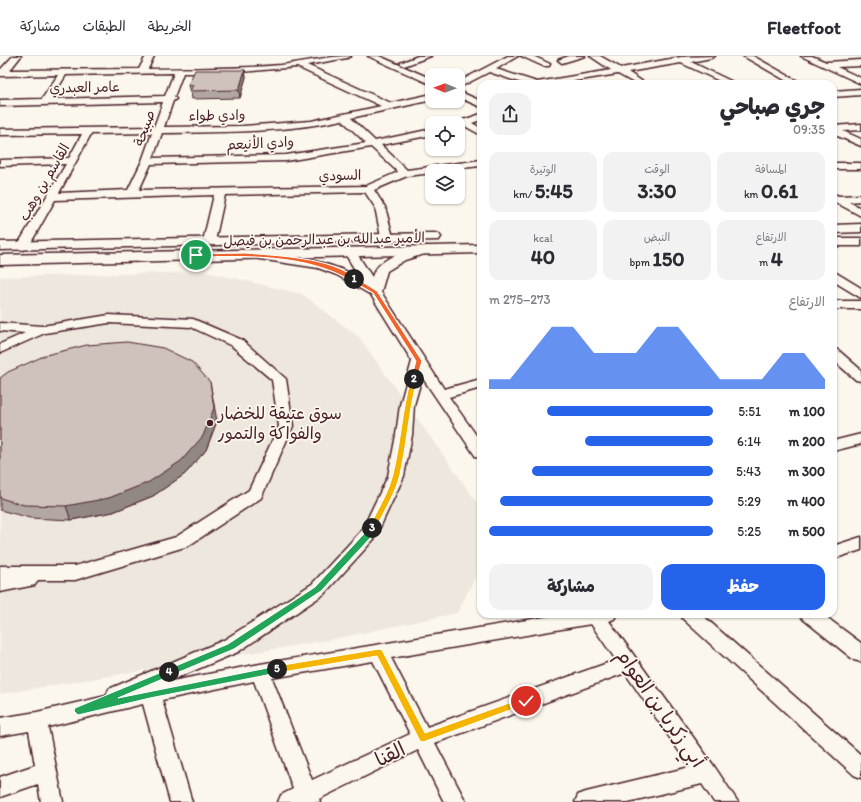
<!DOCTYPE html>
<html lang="ar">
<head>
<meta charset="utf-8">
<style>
	:root { --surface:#fff; --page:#f2f2f3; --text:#2b2b33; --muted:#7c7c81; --line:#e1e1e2; --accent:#2563eb }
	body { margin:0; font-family:Itim,"Playpen Sans Arabic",sans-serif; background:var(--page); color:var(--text); direction:rtl; height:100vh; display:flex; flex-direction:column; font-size:15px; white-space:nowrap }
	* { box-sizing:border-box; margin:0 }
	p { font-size:13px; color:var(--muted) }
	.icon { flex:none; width:22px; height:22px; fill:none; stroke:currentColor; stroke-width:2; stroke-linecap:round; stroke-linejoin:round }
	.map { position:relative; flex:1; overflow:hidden; direction:ltr }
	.sheet { position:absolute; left:477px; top:24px; width:360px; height:538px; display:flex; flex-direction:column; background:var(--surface); border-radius:12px; box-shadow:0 1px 3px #0004; direction:rtl }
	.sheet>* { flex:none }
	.needle { width:26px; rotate:271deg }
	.tools { position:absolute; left:425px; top:12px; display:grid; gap:8px }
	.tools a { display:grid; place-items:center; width:40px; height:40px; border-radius:8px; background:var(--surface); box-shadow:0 1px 3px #0004; font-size:20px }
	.pin { position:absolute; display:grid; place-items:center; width:34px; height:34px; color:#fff; margin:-17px; border:2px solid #fff; border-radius:50%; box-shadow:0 1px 4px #0007 }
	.km { position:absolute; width:20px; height:20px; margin:-10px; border-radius:50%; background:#222; color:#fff; font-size:11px; line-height:20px; text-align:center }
	.round { display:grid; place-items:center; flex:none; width:42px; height:42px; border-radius:12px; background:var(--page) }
	.summary { display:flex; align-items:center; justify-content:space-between; height:68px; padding:0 12px }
	h1 { font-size:22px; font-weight:800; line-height:30px }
	.metrics { display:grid; grid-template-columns:repeat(3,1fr); gap:6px; height:68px; padding:4px 12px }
	.metrics div { display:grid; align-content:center; border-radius:10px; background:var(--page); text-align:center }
	.metrics b { font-size:20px; font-weight:800 }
	.metrics small { font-size:11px; font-weight:400 }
	.metrics p { font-size:11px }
	.chart { height:112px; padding:8px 12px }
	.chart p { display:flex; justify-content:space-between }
	.chart svg { width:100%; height:72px; margin-top:4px; fill:var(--accent); opacity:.7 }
	.primary-button { display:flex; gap:8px; margin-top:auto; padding:8px 12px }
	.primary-button a { flex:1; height:46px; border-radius:12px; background:var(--accent); color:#fff; font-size:16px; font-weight:800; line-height:46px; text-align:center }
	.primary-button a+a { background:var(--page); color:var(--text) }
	ul { padding:0 12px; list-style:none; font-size:13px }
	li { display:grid; grid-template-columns:64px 48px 1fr; align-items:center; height:30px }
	li i { height:10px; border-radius:5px; background:var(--accent) }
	header { display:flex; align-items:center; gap:24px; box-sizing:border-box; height:56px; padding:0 20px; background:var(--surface); border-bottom:1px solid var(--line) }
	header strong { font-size:19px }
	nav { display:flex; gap:22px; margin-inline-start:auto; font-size:14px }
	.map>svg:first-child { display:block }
	.built { fill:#eee7de }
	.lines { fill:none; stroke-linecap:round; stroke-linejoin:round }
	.minor-casing { stroke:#4a1f2b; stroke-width:3 }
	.major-casing { stroke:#4a1f2b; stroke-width:3 }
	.minor { fill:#fbf7ec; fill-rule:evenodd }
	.major { fill:#fbf7ec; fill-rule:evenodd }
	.wall { fill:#b2a7a2; stroke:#4a1f2b }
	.shaded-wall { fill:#918884; stroke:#4a1f2b }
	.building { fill:#cfc2bc; stroke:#4a1f2b }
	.split-1 { fill:#f0652b; stroke:#fff }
	.split-2 { fill:#f0652b; stroke:#fff }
	.split-3 { fill:#f5b400; stroke:#fff }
	.split-4 { fill:#22a559; stroke:#fff }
	.split-5 { fill:#22a559; stroke:#fff }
	.split-6 { fill:#f5b400; stroke:#fff }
	.poi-dot { fill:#4a1f2b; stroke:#fbf7ec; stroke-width:1.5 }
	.labels { text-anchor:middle; stroke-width:3.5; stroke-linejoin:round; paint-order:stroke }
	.far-street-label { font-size:14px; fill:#4a1f2b; stroke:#fbf7ec }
	.poi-label { font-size:17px; fill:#4a1f2b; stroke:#fbf7ec; text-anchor:start }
	.near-street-label { font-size:20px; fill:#4a1f2b; stroke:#fbf7ec }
</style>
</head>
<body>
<header>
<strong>Fleetfoot</strong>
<nav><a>الخريطة</a><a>الطبقات</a><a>مشاركة</a></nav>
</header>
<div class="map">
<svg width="861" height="746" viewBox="0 0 861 746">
	<rect width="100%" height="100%" fill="#fbf7ec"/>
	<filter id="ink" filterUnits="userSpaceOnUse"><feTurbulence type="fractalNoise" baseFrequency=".025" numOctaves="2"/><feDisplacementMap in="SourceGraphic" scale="8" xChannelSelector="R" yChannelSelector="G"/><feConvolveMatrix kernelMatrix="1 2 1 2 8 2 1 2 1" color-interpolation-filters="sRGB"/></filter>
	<g filter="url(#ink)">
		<path class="built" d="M207,216L302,238L359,281L481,452V510L457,557L329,584L0,638V221Z"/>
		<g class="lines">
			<defs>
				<path id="minor" d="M13,0H21L10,14L139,13L146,0H154L148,13C192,12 237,13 281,9C305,6 327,0 351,0L347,2L307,9L391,47L432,38V44L351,62L375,85L432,73V79L381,89L407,114L481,104V110L432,115V117L407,120L374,134L385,151L393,181L387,184L381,181L375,151L365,136L225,139L215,185L209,188L203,185L214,139L55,144L29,190L23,194L17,190L66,108L0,110V104L69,102L82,78L0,79V73L154,71L163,46L0,50V44L42,43L58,19L0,20V14ZM297,11L381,50L311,65L243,70L164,71L173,45L176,43L174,41L183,17H230ZM174,17L165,40L51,43L66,19ZM342,64L366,87L286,99L153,102L162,77C222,76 283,77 342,64ZM152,77L142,105L128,134L59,137L91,78ZM371,91L398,116L366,130L139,134L151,108L286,105Z
					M368,0H379L432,23V29Z
					M418,0H431L404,10L400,7Z
					M508,0H518L496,13L537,26L611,14L590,0H600L621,12L681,1L715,0L711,2L691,6L737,28H726L681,7L628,16L646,28H636L618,18L555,28H525L489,16L458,32V26Z
					M521,0H533L550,8L549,10H543Z
					M569,0H585L562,7L558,4Z
					M743,0H753L803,28H792Z
					M801,0H812L826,6L861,4V10L837,11L861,22V28Z
					M861,33V39L833,41V35Z
					M458,35L481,45V51L458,41Z
					M481,58V64L472,67L481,72V79L463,69L458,71V67H454Z
					M861,68V74L843,75L861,83V90L833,78V70Z
					M833,107H861V113H833Z
					M833,138L839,140L861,139V145L849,146L861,152V160L833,145Z
					M427,190L431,192L433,194L431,196L405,204L387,215L381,236L444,333L481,323V332L449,341L481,386V402L476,401L422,321L414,349L412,379L404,420L375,482L324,538L238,596L167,626L260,608L563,558H617L614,563L609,565L714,710L738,746H714L702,728L628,746H575L578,739L586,736L690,711L625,617L435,687L466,746H444L418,694L319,743L320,746H278L281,739L293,733L254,625L162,644L192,746H170L143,648L48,671L63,746H41L38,728L0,741V721L35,709L29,675L0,680V662L37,656L106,640L109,633L224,584L312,528L362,474L388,420L396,379L400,349L412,305L371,239L337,219L318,212L259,203L257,200L259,197L263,196C297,202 330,205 360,222L344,196L346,193H354L372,221C378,200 409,195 427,190ZM591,568L616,604L427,671L391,602ZM373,605L410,678L312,724L272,622Z
					M833,215L861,232V242L833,225Z
					M833,245H861V253H833Z
					M109,259L193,263L242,284L286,323L293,370L261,442L188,490L75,524H38L35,529L0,536V510H75L176,481L249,434L279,370L272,324L232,290L191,271L109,267L45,277L0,297V288L25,277L0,275V267L42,270Z
					M833,293L838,294L861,314V325L856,324L833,304Z
					M861,378V388L833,395V385Z
					M861,481V494L833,503V490Z
					M680,558H701L861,699V722L854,719L683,563Z
					M800,558H822L861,587V606L854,604L803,563Z"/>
				<path id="major" d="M861,168V176L833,177V169Z
					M434,177L439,178L441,181L439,184L0,194V186Z
					M833,182H861V190H833Z
					M481,189V197L0,209V199Z"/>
			</defs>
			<use href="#minor" class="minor-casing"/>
			<use href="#major" class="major-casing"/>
			<use href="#minor" class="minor"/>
			<use href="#major" class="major"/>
		</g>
		<path class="wall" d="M245,14L246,21L240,42L192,43L191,37H190L188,29Z
			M0,322L217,365L206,394L185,418L153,440L113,456L71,464L30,462L0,454Z"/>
		<path class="shaded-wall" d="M245,14L246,21L240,42L239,34Z
			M210,326L217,365L206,394L185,418L153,440L113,456L71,464L66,450Z"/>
		<path class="building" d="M195,14H245L239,34L190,35L193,29H188Z
			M127,286L163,292L192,306L210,326L214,352L203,380L181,405L149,426L109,442L66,450L24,449L0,442V322L8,316L46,299L87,289Z"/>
	</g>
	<path class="split-1" d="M245,197C278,200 331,201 357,223L352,225C306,198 248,200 196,201L194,199L196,198Z"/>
	<path class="split-2" d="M352,222H356L377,235L422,305L416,325L411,323L416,305L373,237L352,225Z"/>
	<path class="split-3" d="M414,321L417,323C409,354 407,386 400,418C396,436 384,455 376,472L372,474L369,472C377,455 389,436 393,418C401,386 402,354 411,323Z"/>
	<path class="split-4" d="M372,469L376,472L372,480L321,535L234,593L172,619H166V614L228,588L315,531Z"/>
	<path class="split-5" d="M277,610L281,613L277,617L150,642L78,659L74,655L75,652L169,613L174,616L172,619L118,642Z"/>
	<path class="split-6" d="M379,593L382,594L425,677L526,641L530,645L529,647L423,686L420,685L377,600L277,617L273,613L277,610Z"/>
	<circle class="poi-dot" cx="210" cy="367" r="4"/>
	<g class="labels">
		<g class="far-street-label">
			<text transform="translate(85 31) rotate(-1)" y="5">عامر العبدري</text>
			<text transform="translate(217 59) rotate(-1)" y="5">وادي طواء</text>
			<text transform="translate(144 72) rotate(-70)" y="5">صبيحة</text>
			<text transform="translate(260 87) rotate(-3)" y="5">وادي الأنيعم</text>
			<text transform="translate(340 119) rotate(-1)" y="5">السودي</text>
			<text transform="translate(44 126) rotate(-60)" y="5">القاسم بن وهب</text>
			<text transform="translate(324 183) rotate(-1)" y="5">الأمير عبدالله بن عبدالرحمن بن فيصل</text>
		</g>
		<g class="poi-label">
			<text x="218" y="363">سوق عتيقة للخضار<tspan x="218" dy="20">والفواكة والتمور</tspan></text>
		</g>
		<g class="near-street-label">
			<text transform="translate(661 652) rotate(55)" y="7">أبي زكريا بن العوام</text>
			<text transform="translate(390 698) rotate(-26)" y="7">القنا</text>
		</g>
	</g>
</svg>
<div class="tools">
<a><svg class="needle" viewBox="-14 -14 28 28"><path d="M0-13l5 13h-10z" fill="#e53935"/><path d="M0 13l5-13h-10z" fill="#7c7c81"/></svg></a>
<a><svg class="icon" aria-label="locate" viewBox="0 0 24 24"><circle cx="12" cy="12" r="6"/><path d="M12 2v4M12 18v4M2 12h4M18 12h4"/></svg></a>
<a><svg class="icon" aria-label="layers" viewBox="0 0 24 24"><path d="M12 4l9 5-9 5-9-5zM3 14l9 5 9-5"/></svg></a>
</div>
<div class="pin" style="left:196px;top:199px;background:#1e9e55"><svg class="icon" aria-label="arrive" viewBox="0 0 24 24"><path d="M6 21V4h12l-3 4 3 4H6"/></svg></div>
<div class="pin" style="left:526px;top:645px;background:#d93025"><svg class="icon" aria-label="check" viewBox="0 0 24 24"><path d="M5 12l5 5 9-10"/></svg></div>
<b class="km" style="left:354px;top:223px">1</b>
<b class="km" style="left:414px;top:323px">2</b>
<b class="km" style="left:372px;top:472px">3</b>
<b class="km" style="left:169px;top:616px">4</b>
<b class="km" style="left:277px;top:613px">5</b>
<section class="sheet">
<div class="summary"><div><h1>جري صباحي</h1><p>09:35</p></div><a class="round"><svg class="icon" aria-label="share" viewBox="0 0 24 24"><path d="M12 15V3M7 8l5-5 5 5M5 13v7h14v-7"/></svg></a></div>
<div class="metrics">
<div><p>المسافة</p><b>0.61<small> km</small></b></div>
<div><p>الوقت</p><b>3:30</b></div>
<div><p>الوتيرة</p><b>5:45<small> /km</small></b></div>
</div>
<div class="metrics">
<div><p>الارتفاع</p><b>4<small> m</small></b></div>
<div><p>النبض</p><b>150<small> bpm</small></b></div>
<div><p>kcal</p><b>40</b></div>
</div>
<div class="chart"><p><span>الارتفاع</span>273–275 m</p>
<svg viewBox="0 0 160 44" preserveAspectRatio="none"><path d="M0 44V38L10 38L20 22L30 6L40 6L50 22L60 22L70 22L80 6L90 6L100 22L110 38L120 38L130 38L140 22L150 22L160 38V44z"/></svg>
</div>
<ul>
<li><b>100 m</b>5:51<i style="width:74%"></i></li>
<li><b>200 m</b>6:14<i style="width:57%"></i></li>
<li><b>300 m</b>5:43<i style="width:81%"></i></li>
<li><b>400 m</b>5:29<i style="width:95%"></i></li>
<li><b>500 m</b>5:25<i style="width:100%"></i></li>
</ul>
<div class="primary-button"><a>حفظ</a><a>مشاركة</a></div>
</section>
</div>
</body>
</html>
